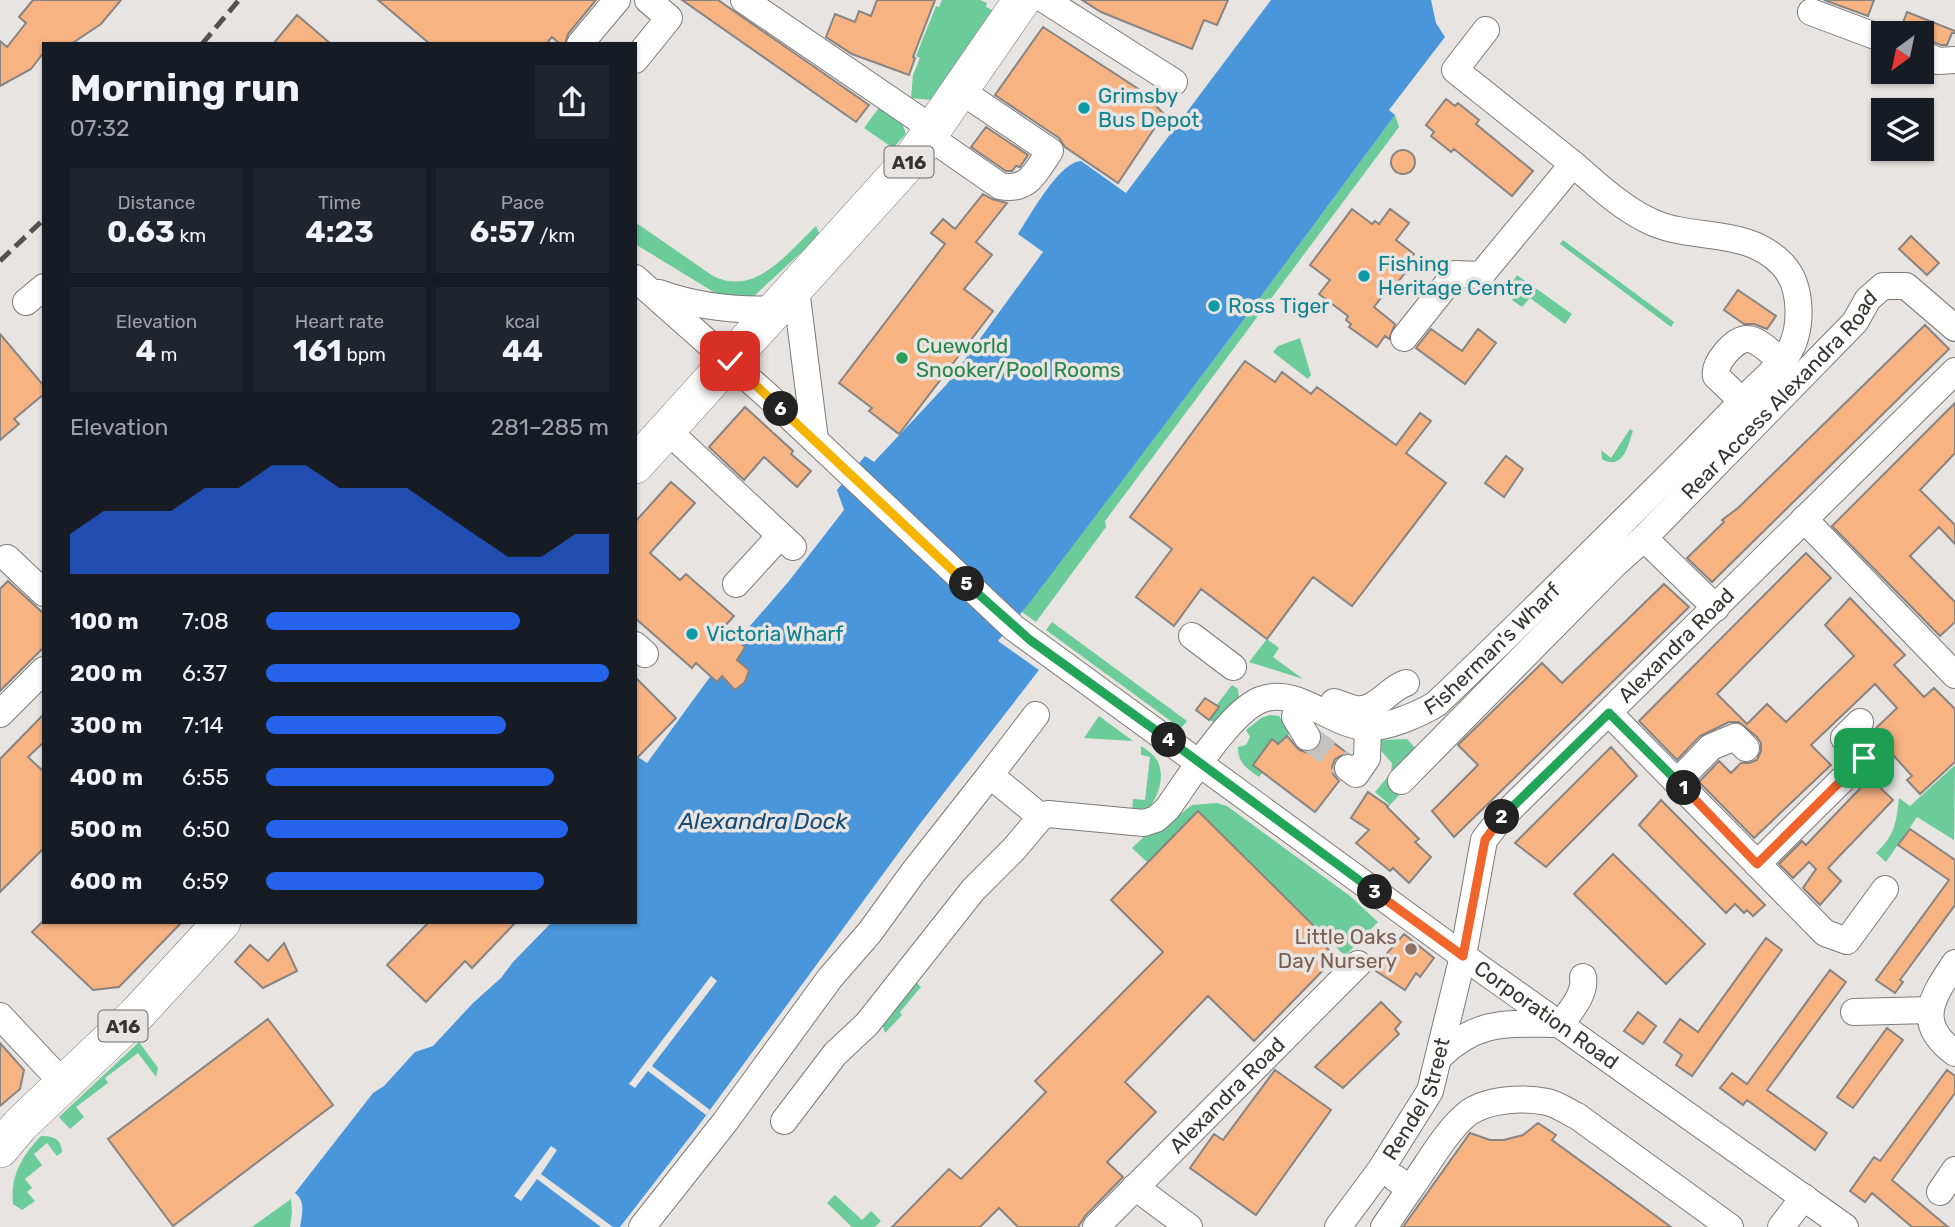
<!DOCTYPE html>
<html lang="en">
<head>
<meta charset="utf-8">
<style>
	:root { --surface:#171b24; --page:#20242c; --text:#f1f3f6; --muted:#9ea1a6; --accent:#2563eb }
	body { margin:0; font-family:Rubik,sans-serif; background:var(--page); color:var(--text); height:100vh; display:flex; flex-direction:column; font-size:26px; white-space:nowrap }
	* { box-sizing:border-box; margin:0 }
	p { font-size:23px; color:var(--muted) }
	.icon { flex:none; width:38px; height:38px; fill:none; stroke:currentColor; stroke-width:2; stroke-linecap:round; stroke-linejoin:round }
	.map { position:relative; flex:1; overflow:hidden }
	.drawer { position:absolute; left:42px; top:42px; width:595px; height:882px; display:flex; flex-direction:column; background:var(--surface); border-radius:0px; box-shadow:0 2px 5px #0004 }
	.drawer>* { flex:none }
	.needle { width:46px; rotate:213deg }
	.fabs { position:absolute; left:1871px; top:21px; display:grid; gap:14px }
	.fabs a { display:grid; place-items:center; width:63px; height:63px; border-radius:0px; background:var(--surface); box-shadow:0 2px 5px #0004; font-size:35px }
	.pin { position:absolute; display:grid; place-items:center; width:60px; height:60px; color:#fff; margin:-30px; border-radius:14px; box-shadow:0 4px 10px #0006 }
	.km { position:absolute; width:35px; height:35px; margin:-18px; border-radius:50%; background:#222; color:#fff; font-size:19px; line-height:35px; text-align:center }
	.round { display:grid; place-items:center; flex:none; width:74px; height:74px; border-radius:0px; background:var(--page) }
	.head { display:flex; align-items:center; justify-content:space-between; height:119px; padding:0 28px }
	h1 { font-size:38px; font-weight:700; line-height:52px }
	.metrics { display:grid; grid-template-columns:repeat(3,1fr); gap:10px; height:119px; padding:7px 28px }
	.metrics div { display:grid; align-content:center; border-radius:0px; background:var(--page); text-align:center }
	.metrics b { font-size:30px; font-weight:700 }
	.metrics small { font-size:19px; font-weight:400 }
	.metrics p { font-size:19px }
	.chart { height:196px; padding:14px 28px }
	.chart p { display:flex; justify-content:space-between }
	.chart svg { width:100%; height:126px; margin-top:7px; fill:var(--accent); opacity:.7 }
	ul { padding:0 28px; list-style:none; font-size:23px }
	li { display:grid; grid-template-columns:112px 84px 1fr; align-items:center; height:52px }
	li i { height:18px; border-radius:9px; background:var(--accent) }
	.map>svg:first-child { display:block }
	.green { fill:#6bcb99 }
	.water { fill:#4a96da }
	.pier { fill:#e8e4e2 }
	.building { fill:#f7b382; stroke:#878481; stroke-width:2 }
	.lines { fill:none; stroke-linecap:round; stroke-linejoin:round }
	.minor-tunnel { stroke:#c4c1bf; stroke-width:26; stroke-dasharray:26 13; stroke-linecap:butt }
	.minor-casing { stroke:#7d7a78; stroke-width:28 }
	.highway-casing { stroke:#7d7a78; stroke-width:38 }
	.minor { stroke:#fff; stroke-width:26 }
	.highway { stroke:#fff; stroke-width:37 }
	.rail { stroke:#545251; stroke-width:5; stroke-dasharray:14 7; stroke-linecap:butt }
	.split-1-casing { stroke:#fff; stroke-width:14 }
	.split-2-casing { stroke:#fff; stroke-width:14 }
	.split-3-casing { stroke:#fff; stroke-width:14 }
	.split-4-casing { stroke:#fff; stroke-width:14 }
	.split-5-casing { stroke:#fff; stroke-width:14 }
	.split-6-casing { stroke:#fff; stroke-width:14 }
	.split-7-casing { stroke:#fff; stroke-width:14 }
	.split-1 { stroke:#f0652b; stroke-width:9 }
	.split-2 { stroke:#22a559; stroke-width:9 }
	.split-3 { stroke:#f0652b; stroke-width:9 }
	.split-4 { stroke:#22a559; stroke-width:9 }
	.split-5 { stroke:#22a559; stroke-width:9 }
	.split-6 { stroke:#f5b400; stroke-width:9 }
	.split-7 { stroke:#f5b400; stroke-width:9 }
	.culture-dot { fill:#0f9aa8; stroke:#e8e4e2; stroke-width:2.5 }
	.leisure-dot { fill:#2e9e5b; stroke:#e8e4e2; stroke-width:2.5 }
	.education-dot { fill:#8d6e63; stroke:#e8e4e2; stroke-width:2.5 }
	.labels { text-anchor:middle; stroke-width:7; stroke-linejoin:round; paint-order:stroke }
	.shield { fill:#e8e4e2; stroke:#6b6a68; stroke-width:2 }
	.shield-label { font-size:19px; font-weight:bold; fill:#363534 }
	.culture-label { font-size:21px; fill:#0d838f; stroke:#e8e4e2; text-anchor:start }
	.leisure-label { font-size:21px; fill:#27864d; stroke:#e8e4e2; text-anchor:start }
	.street-label { font-size:21px; fill:#363534; stroke:#e8e4e2 }
	.education-label { font-size:21px; fill:#785e54; stroke:#e8e4e2; text-anchor:end }
	.water-label { font-size:23px; font-style:italic; fill:#144a77; stroke:#e8e4e2 }
</style>
</head>
<body>
<div class="map">
<svg width="1955" height="1227" viewBox="0 0 1955 1227">
	<rect width="100%" height="100%" fill="#e8e4e2"/>
	<path class="green" d="M942,0H980L987,3L986,7L994,11L932,100L911,98L913,75L920,58L916,56L936,6L939,7Z
		M881,105L901,120L906,134L893,148L864,128Z
		M1395,115L1399,127L1105,521L1106,527L1036,622L1022,612L1225,345Z
		M635,222L713,276C756,297 787,253 816,226L820,235L754,296C738,298 727,297 712,291L635,244Z
		M1563,240L1674,322L1671,327L1560,244Z
		M1517,275L1572,314L1565,324L1530,298L1522,307L1512,300L1519,290L1511,284Z
		M1300,338L1311,375L1308,379L1273,352L1278,346Z
		M1630,429L1633,431C1628,446 1623,471 1602,459L1601,450L1611,458Z
		M1052,622L1187,721L1182,727H1179L1046,630Z
		M1267,639L1279,648L1273,657L1303,679L1249,662Z
		M1232,685L1238,689L1239,699L1216,724L1210,720L1218,708L1216,706Z
		M1270,715L1279,716L1290,733L1282,742L1280,741L1278,744L1272,740L1253,764L1263,772L1259,777C1246,768 1238,763 1238,747L1246,745L1250,737L1246,730L1261,718Z
		M1099,716L1133,741L1084,738Z
		M1407,739L1415,748L1404,790L1390,805L1375,792L1391,773L1392,763L1375,744L1379,740Z
		M1141,746C1147,750 1155,755 1158,762C1166,780 1156,802 1143,815L1132,810L1133,799L1145,800L1150,757L1141,755Z
		M1955,765L1954,840L1917,817L1886,862L1876,853C1895,835 1896,824 1899,798L1910,806Z
		M1217,803L1227,806L1350,896L1378,922L1345,956L1199,811L1148,863L1132,848L1147,834L1161,829L1192,805Z
		M913,979L921,987L900,1012L902,1015L885,1033L882,1024Z
		M139,1042L158,1068L156,1077L138,1053L105,1078L108,1083L76,1107L84,1117L70,1129L59,1117Z
		M41,1136C54,1136 61,1139 62,1152L57,1156L47,1143L34,1154L42,1165L25,1179L32,1188L27,1192L35,1201L22,1210L13,1204C10,1176 22,1156 41,1136Z
		M835,1195L862,1220L871,1211L881,1221L875,1227H852L827,1203Z
		M291,1199L292,1212L290,1227H252Z"/>
	<path class="water" d="M1271,0H1431L1436,23L1445,37L1389,110L1395,115L1225,345L1031,601L998,641L1039,670L919,825L696,1129L620,1227H300C302,1215 306,1201 295,1193L373,1093L384,1086L415,1052L433,1046L473,1003L501,978L513,962L552,922H635V760L638,757L647,763L710,677L717,682L722,676L735,690L745,682L749,670L737,660L745,647L737,641L789,581L844,510L837,490L865,456L874,462L947,384L1043,252L1018,234C1030,216 1059,162 1081,161L1126,193Z"/>
	<path class="pier" d="M711,976L717,981L652,1066L710,1110L706,1115L648,1071L635,1088L629,1084Z
		M551,1146L557,1150L541,1174L613,1227H601L537,1179L521,1201L514,1196Z"/>
	<path class="building" d="M33,0H121L101,24L71,44H44V52L31,69L0,86V41L7,47L26,23L19,17Z
		M378,0H596L568,34L565,44H560L552,37L546,44H430Z
		M682,0H718L869,105L856,122Z
		M877,0H935L913,57L915,58L909,75L852,54L826,37L835,14L855,22L859,11L871,16Z
		M1082,0H1228L1217,25L1204,20L1192,49L1101,12Z
		M1824,0H1874L1868,16Z
		M1907,12L1955,31V33H1952L1947,45H1941L1922,38V33H1899Z
		M297,15L331,44H273Z
		M1043,27L1154,99L1152,102L1164,114L1118,183L1065,147L1059,138L995,95Z
		M1446,99L1455,106L1458,103L1479,120L1476,124L1533,171L1512,196L1454,149L1451,152L1431,136L1434,132L1426,125Z
		M986,127L1028,155L1020,167L1016,166L1012,171H1006L971,147Z
		M1391 162a12 12 0 1 1 24 0a12 12 0 1 1-24 0Z
		M983,194L992,199L1007,203L976,242L992,255L964,289L993,311L899,434L869,411L872,408L839,383L945,244L931,233L943,219L955,229Z
		M1352,209L1372,224L1375,221L1379,224L1390,209L1409,223L1396,240L1414,254L1402,270L1405,273L1393,288L1390,286L1374,307L1395,324L1389,339L1385,336L1377,347L1349,327L1351,324L1346,320L1348,316L1319,294L1330,280L1310,265Z
		M1911,236L1939,263L1927,275L1899,249Z
		M1738,290L1776,316L1767,329L1754,324H1744L1724,310Z
		M1925,325L1949,349L1712,582L1687,558L1724,522L1722,520L1738,508Z
		M1431,329L1462,351L1478,329L1496,343L1465,384L1416,348Z
		M0,334L44,386V394L14,419L19,424L0,440Z
		M1245,361L1275,382L1282,372L1311,394L1317,387L1396,445L1420,413L1431,421L1406,453L1446,483L1352,606L1313,577L1267,639L1201,589L1174,626L1136,597L1172,549L1130,517Z
		M1955,403V453L1920,490L1955,525V544L1939,527L1910,556L1955,602V622L1940,636L1832,526Z
		M745,407L793,451L791,454L811,471L797,487L764,457L744,480L709,447Z
		M1506,456L1523,469L1504,497L1485,483Z
		M671,482L695,503L650,553L680,580L686,574L734,616L723,628L745,647L737,660L749,670L745,682L735,690L722,676L717,682L696,663L692,668L635,618V522Z
		M1806,553L1831,578L1717,694L1747,724L1767,704L1786,722L1854,656L1825,625L1850,598L1905,655L1894,665L1924,697L1934,688L1955,709V762L1920,794L1907,780L1912,776L1894,756L1888,761L1873,745L1880,739L1873,731L1897,708L1875,684L1811,745L1831,765L1754,838L1699,782L1719,761L1731,773L1741,763H1749L1757,760L1761,751V743L1757,737L1739,722H1729L1700,736L1677,760L1639,721Z
		M8,581L44,614V647L0,691V589Z
		M1664,584L1689,607L1454,837L1432,811L1478,765L1458,745L1542,663L1562,683Z
		M635,677L676,718L635,760Z
		M1205,698L1219,707L1209,720L1196,710Z
		M44,714V742L28,757L44,772V848L0,892V759Z
		M1322,734L1347,753L1335,759L1332,767L1333,774L1339,781L1315,812L1253,765L1272,739L1278,744L1287,736L1299,750L1308,753L1314,751L1320,745Z
		M1611,747L1637,776L1546,867L1515,843Z
		M1870,778L1893,800L1828,868L1841,881L1820,905L1803,888L1816,869L1809,862L1793,878L1779,864L1802,841L1806,845Z
		M1368,792L1388,806L1387,807L1419,839L1415,842L1431,857L1409,883L1393,868L1390,871L1356,843L1369,830L1351,818Z
		M1661,800L1765,905L1753,916L1747,910L1744,913L1735,904L1726,913L1639,825Z
		M1198,811L1329,941L1325,946L1336,957L1254,1041L1208,996L1125,1082L1156,1112L1107,1162L1123,1177L1085,1216L1078,1227H1018L999,1208L980,1227H892L949,1169L961,1179L1005,1134L1046,1092L1035,1081L1163,952L1111,900Z
		M1910,829L1955,860V905L1900,980L1903,982L1895,993L1876,980L1949,880L1898,845Z
		M1613,854L1705,944L1666,984L1574,894Z
		M42,922H182L119,987L93,990L32,932Z
		M429,922H516L472,968L465,961L426,1002L387,965Z
		M1404,934L1434,958L1420,977L1416,973L1405,990L1373,969Z
		M1766,938L1782,950L1692,1076L1676,1065L1682,1055L1664,1042L1680,1019L1698,1032Z
		M284,943L297,971L263,988L235,962L250,945L268,961Z
		M1830,970L1846,982L1767,1090L1827,1133L1815,1150L1747,1100L1743,1105L1720,1088L1732,1073L1747,1084Z
		M1381,1002L1401,1022L1395,1029L1399,1034L1343,1088L1315,1067Z
		M1638,1012L1656,1026L1643,1044L1624,1031Z
		M268,1019L333,1105L173,1226L108,1139Z
		M1887,1028L1903,1040L1853,1108L1837,1097Z
		M0,1043L24,1070L20,1089L0,1106Z
		M1275,1070L1331,1110L1256,1215L1190,1168L1214,1134L1223,1140Z
		M1947,1070L1955,1076V1093L1892,1180L1948,1227H1912L1872,1193L1865,1202L1850,1191L1874,1157L1880,1161Z
		M1538,1123L1556,1135L1552,1140L1671,1227H1403L1470,1133L1490,1140H1504L1523,1135Z"/>
	<g class="lines">
		<path class="minor-tunnel" d="M1307,737L1348,768"/>
		<defs>
			<g id="minor">
				<path d="M744,0L933,129"/>
				<path d="M1045,0L1174,82"/>
				<path d="M1811,12L1883,39"/>
				<path d="M580,44L617,0"/>
				<path d="M1922,54L1938,61L1955,60"/>
				<path d="M635,60L669,18L648,0"/>
				<path d="M928,136L1000,186C1029,192 1036,171 1050,151L961,91"/>
				<path id="s1" d="M635,278L769,397L1014,628L1463,956L1845,1227"/>
				<path d="M796,289L815,440"/>
				<path d="M659,293C698,307 736,311 777,309"/>
				<path d="M26,302L44,287"/>
				<path d="M1404,338L1455,274L1481,275L1573,164L1455,70L1486,30"/>
				<path d="M1742,401L1716,376C1713,364 1734,339 1747,339C1759,339 1772,354 1781,361"/>
				<path d="M667,430L793,547"/>
				<path d="M1804,519L1955,675"/>
				<path d="M7,558L44,593"/>
				<path d="M736,584L780,536"/>
				<path id="s2" d="M1716,608L1644,538L1855,322L1868,299L1883,286H1906L1955,328"/>
				<path d="M1192,636L1233,667"/>
				<path d="M635,645L645,654"/>
				<path d="M1298,701L1295,717L1307,737"/>
				<path d="M1334,702C1341,704 1349,708 1356,709C1376,712 1389,688 1406,683"/>
				<path d="M1609,713L1825,933L1847,941L1885,889"/>
				<path d="M0,714L44,670"/>
				<path d="M1036,715L990,775L1041,817"/>
				<path d="M1348,768L1356,774L1367,758L1368,728"/>
				<path d="M1401,781L1615,564L1644,538"/>
				<path d="M1677,782L1711,747L1735,737L1746,748"/>
				<path d="M1757,864L1864,758L1844,738L1860,722"/>
				<path d="M1955,963C1932,997 1914,1023 1955,1053"/>
				<path d="M1854,1012L1929,1010"/>
				<path d="M0,1016L63,1083"/>
				<path d="M1439,1057C1479,1018 1509,1024 1561,1024C1570,1011 1586,994 1583,977"/>
				<path id="s3" d="M784,1121L835,1054L867,1024L973,890L1014,849L1041,817L1048,814L1144,823L1156,819L1167,809C1187,782 1229,713 1260,700C1297,685 1330,725 1366,727C1385,729 1420,714 1436,704C1515,629 1591,553 1668,477C1697,448 1725,419 1753,390C1764,379 1778,368 1787,355C1803,331 1803,287 1783,265C1747,227 1697,241 1654,223C1623,210 1598,185 1573,164"/>
				<path d="M1135,1187L1189,1227"/>
				<path d="M1410,1189C1427,1166 1445,1132 1467,1114C1486,1099 1524,1097 1547,1102C1557,1104 1568,1112 1577,1116L1730,1227"/>
				<path d="M1940,1192L1955,1170"/>
				<path d="M642,1227L725,1122L830,978L870,932L912,874L990,775"/>
				<path id="s4" d="M1096,1227L1358,964"/>
				<path id="s5" d="M1338,1227L1381,1169L1430,1091L1463,956L1484,840L1500,819L1955,371"/>
				<path d="M1384,1227L1410,1189L1395,1178"/>
				<path d="M1781,1227L1804,1197"/>
			</g>
			<path id="highway" d="M635,465L915,155L1022,0
				M0,1149L20,1125L136,1015L222,922"/>
		</defs>
		<use href="#minor" class="minor-casing"/>
		<use href="#highway" class="highway-casing"/>
		<use href="#minor" class="minor"/>
		<use href="#highway" class="highway"/>
		<path class="rail" d="M202,44L239,0
			M0,261L44,219"/>
	</g>
	<g class="lines">
		<defs>
			<path id="split-1" d="M1684,788L1757,864L1864,758"/>
			<path id="split-2" d="M1502,817L1609,713L1684,788"/>
			<path id="split-3" d="M1375,892L1463,956L1485,840L1502,817"/>
			<path id="split-4" d="M1169,740L1375,892"/>
			<path id="split-5" d="M967,584L1030,640L1169,740"/>
			<path id="split-6" d="M781,409L967,584"/>
			<path id="split-7" d="M730,361L781,409"/>
		</defs>
		<use href="#split-1" class="split-1-casing"/>
		<use href="#split-2" class="split-2-casing"/>
		<use href="#split-3" class="split-3-casing"/>
		<use href="#split-4" class="split-4-casing"/>
		<use href="#split-5" class="split-5-casing"/>
		<use href="#split-6" class="split-6-casing"/>
		<use href="#split-7" class="split-7-casing"/>
		<use href="#split-1" class="split-1"/>
		<use href="#split-2" class="split-2"/>
		<use href="#split-3" class="split-3"/>
		<use href="#split-4" class="split-4"/>
		<use href="#split-5" class="split-5"/>
		<use href="#split-6" class="split-6"/>
		<use href="#split-7" class="split-7"/>
	</g>
	<g class="culture-dot">
		<circle cx="1084" cy="108" r="7"/>
		<circle cx="1364" cy="276" r="7"/>
		<circle cx="1214" cy="306" r="7"/>
		<circle cx="692" cy="634" r="7"/>
	</g>
	<circle class="leisure-dot" cx="902" cy="358" r="7"/>
	<circle class="education-dot" cx="1411" cy="949" r="7"/>
	<g class="labels">
		<g class="shield">
			<rect x="884.5" y="146.5" width="49" height="31" rx="5"/>
			<rect x="98.5" y="1010.5" width="49" height="31" rx="5"/>
		</g>
		<g class="shield-label">
			<text x="909" y="169">A16</text>
			<text x="123" y="1033">A16</text>
		</g>
		<g class="culture-label">
			<text x="1098" y="103">Grimsby<tspan x="1098" dy="24">Bus Depot</tspan></text>
			<text x="1378" y="271">Fishing<tspan x="1378" dy="24">Heritage Centre</tspan></text>
			<text x="1228" y="313">Ross Tiger</text>
			<text x="706" y="641">Victoria Wharf</text>
		</g>
		<g class="leisure-label">
			<text x="916" y="353">Cueworld<tspan x="916" dy="24">Snooker/Pool Rooms</tspan></text>
		</g>
		<g class="street-label">
			<text dy="7" stroke="none"><textPath href="#s2" startOffset="298">Rear Access Alexandra Road</textPath></text>
			<text dy="7" stroke="none"><textPath href="#s5" startOffset="695">Alexandra Road</textPath></text>
			<text dy="7" stroke="none"><textPath href="#s3" startOffset="940">Fisherman's Wharf</textPath></text>
			<text dy="7" stroke="none"><textPath href="#s1" startOffset="1174">Corporation Road</textPath></text>
			<text dy="7" stroke="none"><textPath href="#s4" startOffset="186">Alexandra Road</textPath></text>
			<text dy="7" stroke="none"><textPath href="#s5" startOffset="152">Rendel Street</textPath></text>
		</g>
		<g class="education-label">
			<text x="1397" y="944">Little Oaks<tspan x="1397" dy="24">Day Nursery</tspan></text>
		</g>
		<g class="water-label">
			<text x="763" y="829">Alexandra Dock</text>
		</g>
	</g>
</svg>
<div class="fabs">
<a><svg class="needle" viewBox="-14 -14 28 28"><path d="M0-13l5 13h-10z" fill="#e53935"/><path d="M0 13l5-13h-10z" fill="#9ea1a6"/></svg></a>
<a><svg class="icon" aria-label="layers" viewBox="0 0 24 24"><path d="M12 4l9 5-9 5-9-5zM3 14l9 5 9-5"/></svg></a>
</div>
<div class="pin" style="left:1864px;top:758px;background:#1e9e55"><svg class="icon" aria-label="arrive" viewBox="0 0 24 24"><path d="M6 21V4h12l-3 4 3 4H6"/></svg></div>
<div class="pin" style="left:730px;top:361px;background:#d93025"><svg class="icon" aria-label="check" viewBox="0 0 24 24"><path d="M5 12l5 5 9-10"/></svg></div>
<b class="km" style="left:1684px;top:788px">1</b>
<b class="km" style="left:1502px;top:817px">2</b>
<b class="km" style="left:1375px;top:892px">3</b>
<b class="km" style="left:1169px;top:740px">4</b>
<b class="km" style="left:967px;top:584px">5</b>
<b class="km" style="left:781px;top:409px">6</b>
<section class="drawer">
<div class="head"><div><h1>Morning run</h1><p>07:32</p></div><a class="round"><svg class="icon" aria-label="share" viewBox="0 0 24 24"><path d="M12 15V3M7 8l5-5 5 5M5 13v7h14v-7"/></svg></a></div>
<div class="metrics">
<div><p>Distance</p><b>0.63<small> km</small></b></div>
<div><p>Time</p><b>4:23</b></div>
<div><p>Pace</p><b>6:57<small> /km</small></b></div>
</div>
<div class="metrics">
<div><p>Elevation</p><b>4<small> m</small></b></div>
<div><p>Heart rate</p><b>161<small> bpm</small></b></div>
<div><p>kcal</p><b>44</b></div>
</div>
<div class="chart"><p><span>Elevation</span>281–285 m</p>
<svg viewBox="0 0 160 44" preserveAspectRatio="none"><path d="M0 44V30L10 22L20 22L30 22L40 14L50 14L60 6L70 6L80 14L90 14L100 14L110 22L120 30L130 38L140 38L150 30L160 30V44z"/></svg>
</div>
<ul>
<li><b>100 m</b>7:08<i style="width:74%"></i></li>
<li><b>200 m</b>6:37<i style="width:100%"></i></li>
<li><b>300 m</b>7:14<i style="width:70%"></i></li>
<li><b>400 m</b>6:55<i style="width:84%"></i></li>
<li><b>500 m</b>6:50<i style="width:88%"></i></li>
<li><b>600 m</b>6:59<i style="width:81%"></i></li>
</ul>
</section>
</div>
</body>
</html>
